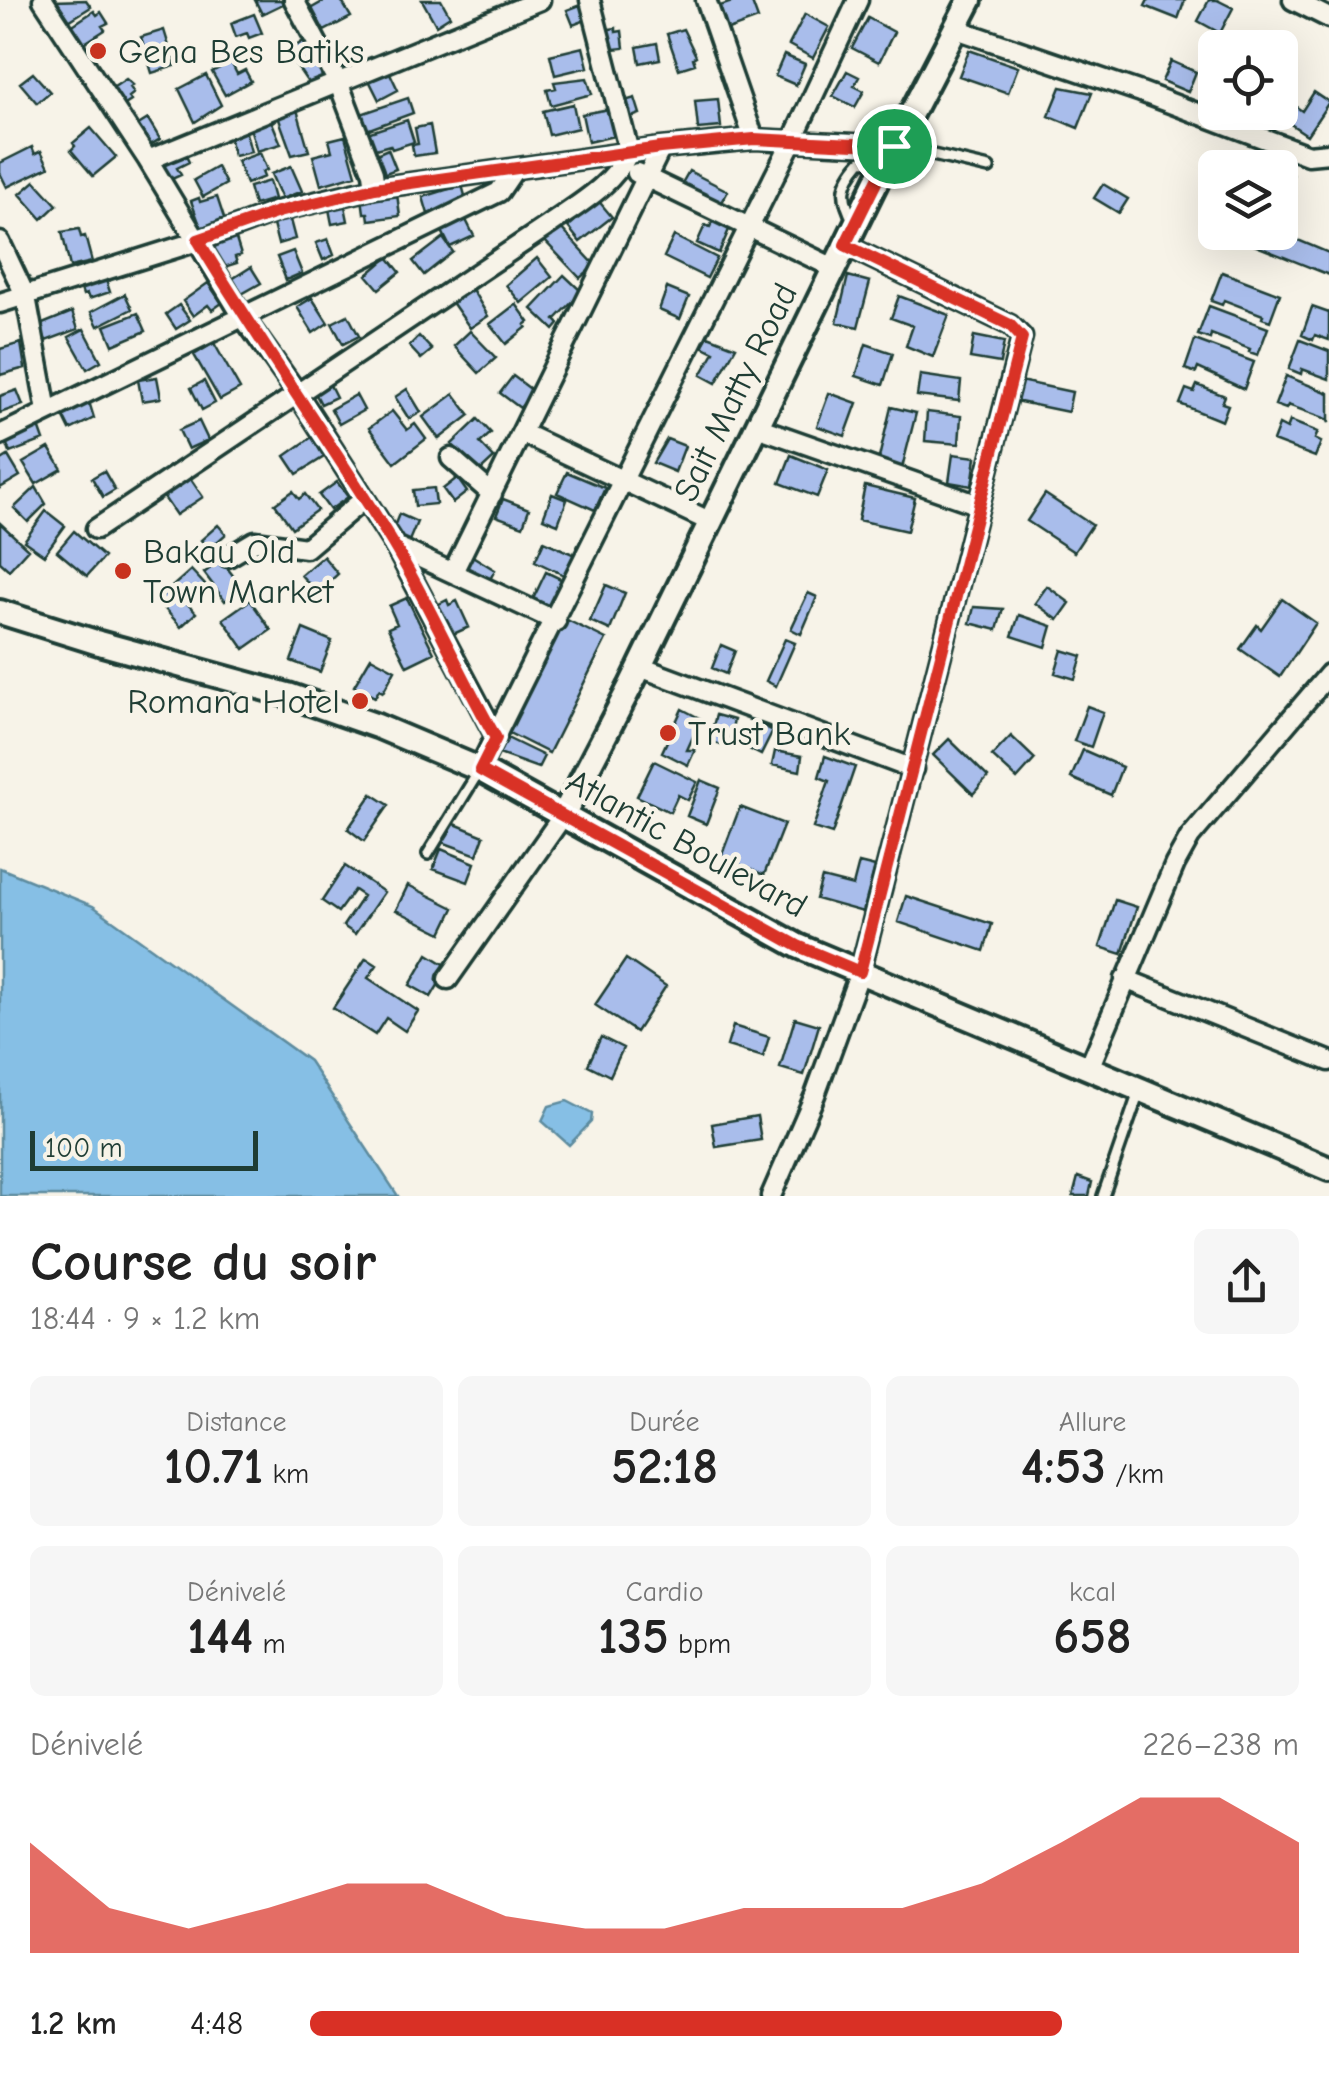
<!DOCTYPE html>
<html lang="fr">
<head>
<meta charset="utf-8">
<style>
	:root { --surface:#fff; --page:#f6f6f6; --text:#222; --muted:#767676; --accent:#d93025 }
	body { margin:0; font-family:"Comic Neue",sans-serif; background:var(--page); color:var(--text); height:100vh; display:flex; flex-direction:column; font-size:38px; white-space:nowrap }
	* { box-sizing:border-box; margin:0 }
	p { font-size:32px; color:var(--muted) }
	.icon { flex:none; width:55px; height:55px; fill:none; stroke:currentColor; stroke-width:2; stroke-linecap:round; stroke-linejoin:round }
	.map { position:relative; height:1196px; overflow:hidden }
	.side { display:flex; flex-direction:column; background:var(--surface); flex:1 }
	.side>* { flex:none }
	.tools { position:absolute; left:1198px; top:30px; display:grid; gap:20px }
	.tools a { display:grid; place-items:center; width:100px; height:100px; border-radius:15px; background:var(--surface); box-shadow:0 10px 40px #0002; font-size:50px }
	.scale { position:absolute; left:30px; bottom:25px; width:228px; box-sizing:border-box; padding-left:10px; border:5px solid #1f3d34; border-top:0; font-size:28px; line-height:35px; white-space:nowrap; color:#1f3d34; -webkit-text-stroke:8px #f7f3e8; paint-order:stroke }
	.pin { position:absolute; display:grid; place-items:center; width:85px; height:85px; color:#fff; margin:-42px; border:5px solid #fff; border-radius:50%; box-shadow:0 2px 10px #0007 }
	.round { display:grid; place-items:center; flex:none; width:105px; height:105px; border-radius:15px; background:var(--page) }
	.overview { display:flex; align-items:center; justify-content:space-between; height:170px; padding:0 30px }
	h1 { font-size:55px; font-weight:700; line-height:75px }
	.figures { display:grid; grid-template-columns:repeat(3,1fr); gap:15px; height:170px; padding:10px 30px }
	.figures div { display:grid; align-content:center; border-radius:15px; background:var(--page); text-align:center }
	.figures b { font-size:50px; font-weight:700 }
	.figures small { font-size:28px; font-weight:400 }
	.figures p { font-size:28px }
	.chart { height:280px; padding:20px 30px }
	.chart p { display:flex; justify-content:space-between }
	.chart svg { width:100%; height:180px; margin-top:10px; fill:var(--accent); opacity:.7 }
	ul { padding:0 30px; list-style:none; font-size:32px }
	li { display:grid; grid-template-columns:160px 120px 1fr; align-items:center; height:75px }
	li i { height:25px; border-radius:12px; background:var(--accent) }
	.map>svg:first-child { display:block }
	.water { fill:#86bfe5; stroke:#5d8b9e; stroke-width:2.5 }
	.building { fill:#a9bdeb; stroke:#1f3d34; stroke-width:2.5 }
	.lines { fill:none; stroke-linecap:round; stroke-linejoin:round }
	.service-casing { stroke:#1f3d34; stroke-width:16 }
	.minor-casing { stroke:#1f3d34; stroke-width:25 }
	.tertiary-casing { stroke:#1f3d34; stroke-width:30 }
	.service { stroke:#f7f3e8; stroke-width:9 }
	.minor { stroke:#f7f3e8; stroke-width:18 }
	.tertiary { stroke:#f7f3e8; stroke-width:22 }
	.route-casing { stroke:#fff; stroke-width:20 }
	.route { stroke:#d93025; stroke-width:12 }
	.poi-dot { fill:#c8321e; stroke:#f7f3e8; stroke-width:4 }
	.labels { text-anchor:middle; stroke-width:9; stroke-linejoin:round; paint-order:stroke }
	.poi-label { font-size:35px; fill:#1f3d34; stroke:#f7f3e8; text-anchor:start }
	.street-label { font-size:35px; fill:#1f3d34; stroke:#f7f3e8 }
</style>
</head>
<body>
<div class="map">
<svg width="1329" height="1196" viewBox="0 0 1329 1196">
	<rect width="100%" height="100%" fill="#f7f3e8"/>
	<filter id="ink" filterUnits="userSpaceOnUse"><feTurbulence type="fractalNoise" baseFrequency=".01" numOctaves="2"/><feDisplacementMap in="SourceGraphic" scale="20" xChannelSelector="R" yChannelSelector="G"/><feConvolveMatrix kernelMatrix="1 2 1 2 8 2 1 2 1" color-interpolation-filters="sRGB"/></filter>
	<g filter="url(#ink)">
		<path class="water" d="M0,868L93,906L309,1061L398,1196H0Z
			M567,1101L592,1114L591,1122L569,1145L542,1121L549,1106Z"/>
		<path class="building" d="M86,0L91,7L67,22L54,1Z
			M255,0H281L283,4L262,14Z
			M326,0H341L351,17L324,31L312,8Z
			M422,0H441L450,16L436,25Z
			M738,0H751L758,19L723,32L714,8Z
			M1148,0H1185L1178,19L1145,6Z
			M1209,0H1217L1233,8L1220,33L1198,21Z
			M580,5L586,20L573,25L567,10Z
			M94,11L97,15L101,12L108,23L102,26L105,30L80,46L68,28Z
			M254,14L262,33L249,38L247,33L236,37L231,23Z
			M805,14L829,27L813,58L789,45Z
			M868,18L894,32L879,62L852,48Z
			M616,28V32L622,31L624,48L605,50L603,30Z
			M683,29L696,56L693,58L695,64L679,69L667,34Z
			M164,30L175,66L152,73L141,37Z
			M305,40L312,50L307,53L314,64L318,61L327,80L313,90L287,52Z
			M657,43L660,59L640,63L637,47Z
			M583,47L588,67L555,75L550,55Z
			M346,48L354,63L339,70L331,55Z
			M969,50L1018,67L1008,93L959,76Z
			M784,55L805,64L796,85L775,76Z
			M1171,61L1196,72L1188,92L1162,81Z
			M231,62L237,74L245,70L251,81L225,95L212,72Z
			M389,71L398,90L379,100L369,80Z
			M847,71L859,77L854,86L864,91L855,107L833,96Z
			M33,73L50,92L37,103L20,83Z
			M206,75L221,105L195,122L179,89Z
			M587,78L592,94L551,105L547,90L556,88L554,82Z
			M126,79L133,85L130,87L134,93L129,97L131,101L117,110L105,93Z
			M1061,87L1092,93L1078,128L1049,116Z
			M1314,92L1329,102L1307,135L1274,113L1280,112L1284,98L1302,111Z
			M408,98L413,113L364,131L358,115Z
			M635,98L640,114L626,119L621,102Z
			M718,99L721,127L698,129L695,101Z
			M573,104L578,128L549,135L543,111Z
			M296,106L309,151L292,155L276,111Z
			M609,109L614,136L588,142L582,114Z
			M267,118L271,120L281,144L257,151L249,124Z
			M148,119L160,139L144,149L132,129Z
			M407,120L414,142L392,149L390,145L372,150L367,133Z
			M244,125L251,152L234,156L227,129Z
			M430,125L435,153L414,156L412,145L418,144L415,128Z
			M91,128L116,157L93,176L71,150L75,146L73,143Z
			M345,136L356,175L321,185L313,156L332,151L329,140Z
			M32,147L35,154L41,151L49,167L7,187L0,173V163Z
			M388,149L396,169L383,174L374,155Z
			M183,150L189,162L177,168L181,175L165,182L154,159Z
			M260,153L267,170L262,172L264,177L246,184L237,161Z
			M291,166L302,191L282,199L271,174Z
			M217,167L226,184L203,197L194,180Z
			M1280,168L1293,175L1280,199Z
			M689,171L728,191L720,206L681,185Z
			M35,181L57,205L42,219L20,194Z
			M269,181L274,199L254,205L249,187Z
			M1103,184L1128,199L1119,213L1094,198Z
			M462,185L467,203L428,214L423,197Z
			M397,194L400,216L369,220L368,213H364L362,198Z
			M217,197L224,218L201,228L191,201L199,198L200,202Z
			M597,199L612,217L580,242L568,227L576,220L574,217Z
			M345,206L348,221L332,224L329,209Z
			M289,216L295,239L278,244L272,221Z
			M464,216L474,236L450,247L440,227Z
			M714,218L731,225L719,253L697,243L705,225L710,227Z
			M559,226L595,265L580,278L544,240Z
			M79,229L81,237L85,236L92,262L70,267L62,232Z
			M1259,232H1279L1329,253V275L1254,245Z
			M235,236L241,255L235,257L237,263L218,269L210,243Z
			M674,236L717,258L707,278L664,257Z
			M443,238L453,252L424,275L413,261Z
			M328,239L334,255L323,260L316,243Z
			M293,251L302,273L286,280L277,257Z
			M388,257L400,272L379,289L367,275Z
			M537,258L552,277L521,303L506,285Z
			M251,267L261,283L238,296L229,281Z
			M1222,272L1280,294L1270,321L1262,318L1263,315L1224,300L1222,305L1211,301Z
			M564,275L582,292L555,320L559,324L554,330L532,309Z
			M848,276L870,282L858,327L837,322Z
			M105,277L110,292L89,299L87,294L83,295L80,286Z
			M208,283L222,303L212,310L208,305L193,316L183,301Z
			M469,284L488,316L470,328L449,298Z
			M667,288L689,297L680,319L659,310Z
			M125,294L132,309L98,326L91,312Z
			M899,296L949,315L933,357L906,346L913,326L891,318Z
			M312,298L328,323L313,333L297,307Z
			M516,304L529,322L525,325L527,327L506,344L490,324Z
			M179,305L190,320L176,329L166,314Z
			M1209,306L1268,328L1258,355L1249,352L1250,349L1211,334L1210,339L1198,335Z
			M1312,307L1329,313V340L1315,335L1313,340L1302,335Z
			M72,312L78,329L46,341L40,325Z
			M138,313L146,331L113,345L105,326Z
			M348,315L359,336L343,344L332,323Z
			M84,329L101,361L87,369L69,337Z
			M470,331L496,358L479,373L454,346Z
			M419,336L432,350L421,359L409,346Z
			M708,336L736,347L716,383L701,375L714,352L702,346Z
			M974,336L1004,342L1000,363L970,358Z
			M1195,340L1254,362L1244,389L1198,368L1196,373L1185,369Z
			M1300,340L1329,351V379L1302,369L1301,374L1289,369Z
			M21,343L25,368L0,375V349Z
			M214,343L240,389L220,400L194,355Z
			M866,344L893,353L883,385L856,376Z
			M920,375L961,381L959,401L917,396Z
			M513,376L533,391L520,408L500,393Z
			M1286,376L1329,393V423L1327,419L1288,405L1286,409L1275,405Z
			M157,377L161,398L142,401L138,380Z
			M204,381L215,403L202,410L191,388Z
			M1020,381L1072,392L1068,412L1015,401Z
			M322,382L325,388L330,385L336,397L321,404L312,387Z
			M1197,385L1225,396L1222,403L1228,405L1222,421L1180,404L1186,389L1194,392Z
			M407,389L421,412L409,419L395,397Z
			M17,390L23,405L0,413V396Z
			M829,393L857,403L845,436L817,426Z
			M454,394L470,415L439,439L423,417Z
			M87,395L94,418L70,430L61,412Z
			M356,395L364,410L339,424L331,409Z
			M891,407L916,413L902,468L878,462Z
			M392,411L407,430L415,424L426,439L395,463L369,428Z
			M927,412L961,416L959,444L925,441Z
			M478,419L491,433L480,443L494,458L479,472L452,444Z
			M199,421L208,440L188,449L179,430Z
			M1290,421L1318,432L1315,439L1321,442L1315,457L1273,441L1279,425L1287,429Z
			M39,426L44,440L10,453L5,439Z
			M312,437L324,457L297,474L285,456Z
			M667,439L685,446L675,472L653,463Z
			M49,448L62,469L36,484L23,463Z
			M953,454L976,457L972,486L949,482Z
			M791,455L828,470L817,497L780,483Z
			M8,456L20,476L0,488V461Z
			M104,471L115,490L103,497L92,478Z
			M567,472L605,488L595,510L557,493Z
			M188,475L203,497L176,515L161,493Z
			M457,478L467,492L453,503L443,489Z
			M337,482L348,497L330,510L319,495Z
			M865,486L915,498L907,531L858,520Z
			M36,487L46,504L28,522L14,508Z
			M434,488L436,504L415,506L413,490Z
			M293,491L299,499L305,494L317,510L292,528L275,504Z
			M552,494L567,500L558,524L543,518Z
			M1045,494L1092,525L1074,552L1027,521Z
			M503,499L529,509L523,526L496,516Z
			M46,511L65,526L44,555L24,541Z
			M399,514L417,522L409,541L391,534Z
			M0,523L28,549L9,570L0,562Z
			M218,525L226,534L209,549L201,540Z
			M74,531L104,557L87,576L57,551Z
			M544,541L577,556L568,577L535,561Z
			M466,552L495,570L488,583L458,568Z
			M323,556L338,574L317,593L301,575Z
			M221,560L242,587L225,601L204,573Z
			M191,570L205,585L186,602L196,613L181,627L157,600Z
			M546,572L563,580L550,608L533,599Z
			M606,585L625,593L610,630L590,621Z
			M1047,586L1070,603L1058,620L1035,603Z
			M808,593L817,597L801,634L791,629Z
			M407,598L434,653L407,666L388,628L397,624L389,606Z
			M1282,599L1316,623L1280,677L1240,649L1257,625L1261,629Z
			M250,600L271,630L244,649L223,619Z
			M447,600L449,605L457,601L469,627L451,635L437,605Z
			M974,607L1003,609L997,630L970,623Z
			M1019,615L1052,626L1046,647L1012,636Z
			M565,619L606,639L549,753L509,733Z
			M303,629L332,641L320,672L291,661Z
			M785,639L795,643L776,686L766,681Z
			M721,645L735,651L726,674L712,668Z
			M1062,650L1082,656L1075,679L1055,673Z
			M371,657L395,670L383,692L379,690L375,697L354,686Z
			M1087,706L1103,712L1091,747L1074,741Z
			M682,709L701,719L687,750H695L688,765L662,752Z
			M716,715L734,720L727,747L709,741Z
			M755,722L773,731L761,755L743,746Z
			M1011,736L1035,759L1017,779L992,756Z
			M507,738L544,756L538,768L499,754Z
			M949,739L988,777L973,794L933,755Z
			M1083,750L1122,767L1111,795L1071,778Z
			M775,751L802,756L800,771L772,765Z
			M825,756L855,767L832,834L813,828L829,781L819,777Z
			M654,761L697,782L688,800L678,795L670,812L637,796Z
			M701,780L720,788L706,824L687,816Z
			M372,794L389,805L364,841L348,829Z
			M740,807L784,824L764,875L721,857Z
			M450,822L484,836L477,855L442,842Z
			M441,849L475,863L468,882L433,869Z
			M859,863L875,867L863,912L816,899L822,878L853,886Z
			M345,866L384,892L355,934L343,926L363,896L354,890L338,912L322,901Z
			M408,885L454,908L442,933L396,910Z
			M906,896L992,924L984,951L898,922Z
			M1115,900L1137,907L1122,954L1100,947Z
			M428,954L449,967L431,997L410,985Z
			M366,958L377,965L368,978L418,1011L405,1031L386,1018L375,1035L333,1008Z
			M626,959L666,986L636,1032L595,1005Z
			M795,1018L819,1025L804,1075L780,1068Z
			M733,1026L769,1037L763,1057L727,1046Z
			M601,1037L623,1048L610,1076L588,1065Z
			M757,1116L761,1140L716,1147L712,1124Z
			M1078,1177L1092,1182L1089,1196H1073Z"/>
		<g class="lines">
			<defs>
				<path id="service" d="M894,146L989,168
					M854,222C840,196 841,184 861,161L882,160
					M428,854L479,771
					M1103,1196L1139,1092"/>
				<path id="minor" d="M43,0L148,160L243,317L297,393L395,546L496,737
					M294,0L339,84L373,173L375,188
					M706,0L754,139
					M1293,0L1329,18
					M956,29L1141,92L1308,155L1329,153
					M148,160L540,0
					M637,173L834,268
					M0,242L26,297L47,411
					M0,303L198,241L278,211L375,188L661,148L754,139L894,146
					M757,427L979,505
					M522,433L711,522
					M0,435L499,192L514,170
					M451,458L492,494
					M96,529L546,227C575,206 613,186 629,152L590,0
					M395,546L556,621
					M228,557L255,541L306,548L364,499
					M453,572L661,148
					M640,667L913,769
					M479,769L793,139L858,0
					M448,979L564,814
					M1125,979L1329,1061
					M1089,1068L1175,864L1190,837L1329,674
					M771,1196L815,1095L860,972L1022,337L1010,325L845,245"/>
				<path id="tertiary" d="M0,612L99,643L288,695L377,726L479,769L798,946L1329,1169
					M564,814L630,687L887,160L970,0"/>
			</defs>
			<use href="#service" class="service-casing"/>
			<use href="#minor" class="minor-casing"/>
			<use href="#tertiary" class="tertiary-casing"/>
			<use href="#service" class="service"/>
			<use href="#minor" class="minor"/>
			<use href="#tertiary" class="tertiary"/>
		</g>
	</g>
	<g class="lines" filter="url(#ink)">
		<defs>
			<path id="route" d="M754,139L894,146L845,245L1010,325L1022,338L860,972L798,946L480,770L496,738C459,674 430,605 392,542C330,440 259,343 198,240L278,212L375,188L660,148Z"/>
		</defs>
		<use href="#route" class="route-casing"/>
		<use href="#route" class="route"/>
	</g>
	<g class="poi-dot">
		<circle cx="98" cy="51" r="10"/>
		<circle cx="123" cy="571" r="10"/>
		<circle cx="360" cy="701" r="10"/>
		<circle cx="668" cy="733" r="10"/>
	</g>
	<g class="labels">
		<g class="poi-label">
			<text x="118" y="63">Gena Bes Batiks</text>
			<text x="143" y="563">Bakau Old<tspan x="143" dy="40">Town Market</tspan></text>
			<text x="340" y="713" text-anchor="end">Romana Hotel</text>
			<text x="688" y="745">Trust Bank</text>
		</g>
		<g class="street-label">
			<text transform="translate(735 392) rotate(-64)" y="12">Sait Matty Road</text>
			<text transform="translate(687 843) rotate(29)" y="12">Atlantic Boulevard</text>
		</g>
	</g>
</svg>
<div class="tools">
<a><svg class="icon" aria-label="locate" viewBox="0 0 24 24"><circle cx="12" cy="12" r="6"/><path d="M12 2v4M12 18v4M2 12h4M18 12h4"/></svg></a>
<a><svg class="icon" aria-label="layers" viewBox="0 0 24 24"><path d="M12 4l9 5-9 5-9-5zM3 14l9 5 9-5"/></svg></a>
</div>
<div class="scale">100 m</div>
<div class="pin" style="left:894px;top:146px;background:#1e9e55"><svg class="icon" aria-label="arrive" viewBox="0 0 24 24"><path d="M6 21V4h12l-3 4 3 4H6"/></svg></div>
</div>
<section class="side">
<div class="overview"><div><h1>Course du soir</h1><p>18:44 · 9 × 1.2 km</p></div><a class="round"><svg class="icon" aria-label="share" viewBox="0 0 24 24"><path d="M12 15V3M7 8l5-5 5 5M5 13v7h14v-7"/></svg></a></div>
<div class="figures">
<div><p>Distance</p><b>10.71<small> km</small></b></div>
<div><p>Durée</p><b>52:18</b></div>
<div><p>Allure</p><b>4:53<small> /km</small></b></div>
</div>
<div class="figures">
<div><p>Dénivelé</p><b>144<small> m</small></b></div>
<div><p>Cardio</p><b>135<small> bpm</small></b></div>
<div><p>kcal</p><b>658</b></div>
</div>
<div class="chart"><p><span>Dénivelé</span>226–238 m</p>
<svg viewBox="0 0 160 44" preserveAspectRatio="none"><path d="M0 44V17L10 33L20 38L30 33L40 27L50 27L60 35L70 38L80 38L90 33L100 33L110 33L120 27L130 17L140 6L150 6L160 17V44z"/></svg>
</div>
<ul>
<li><b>1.2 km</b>4:48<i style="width:76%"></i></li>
</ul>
</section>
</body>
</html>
